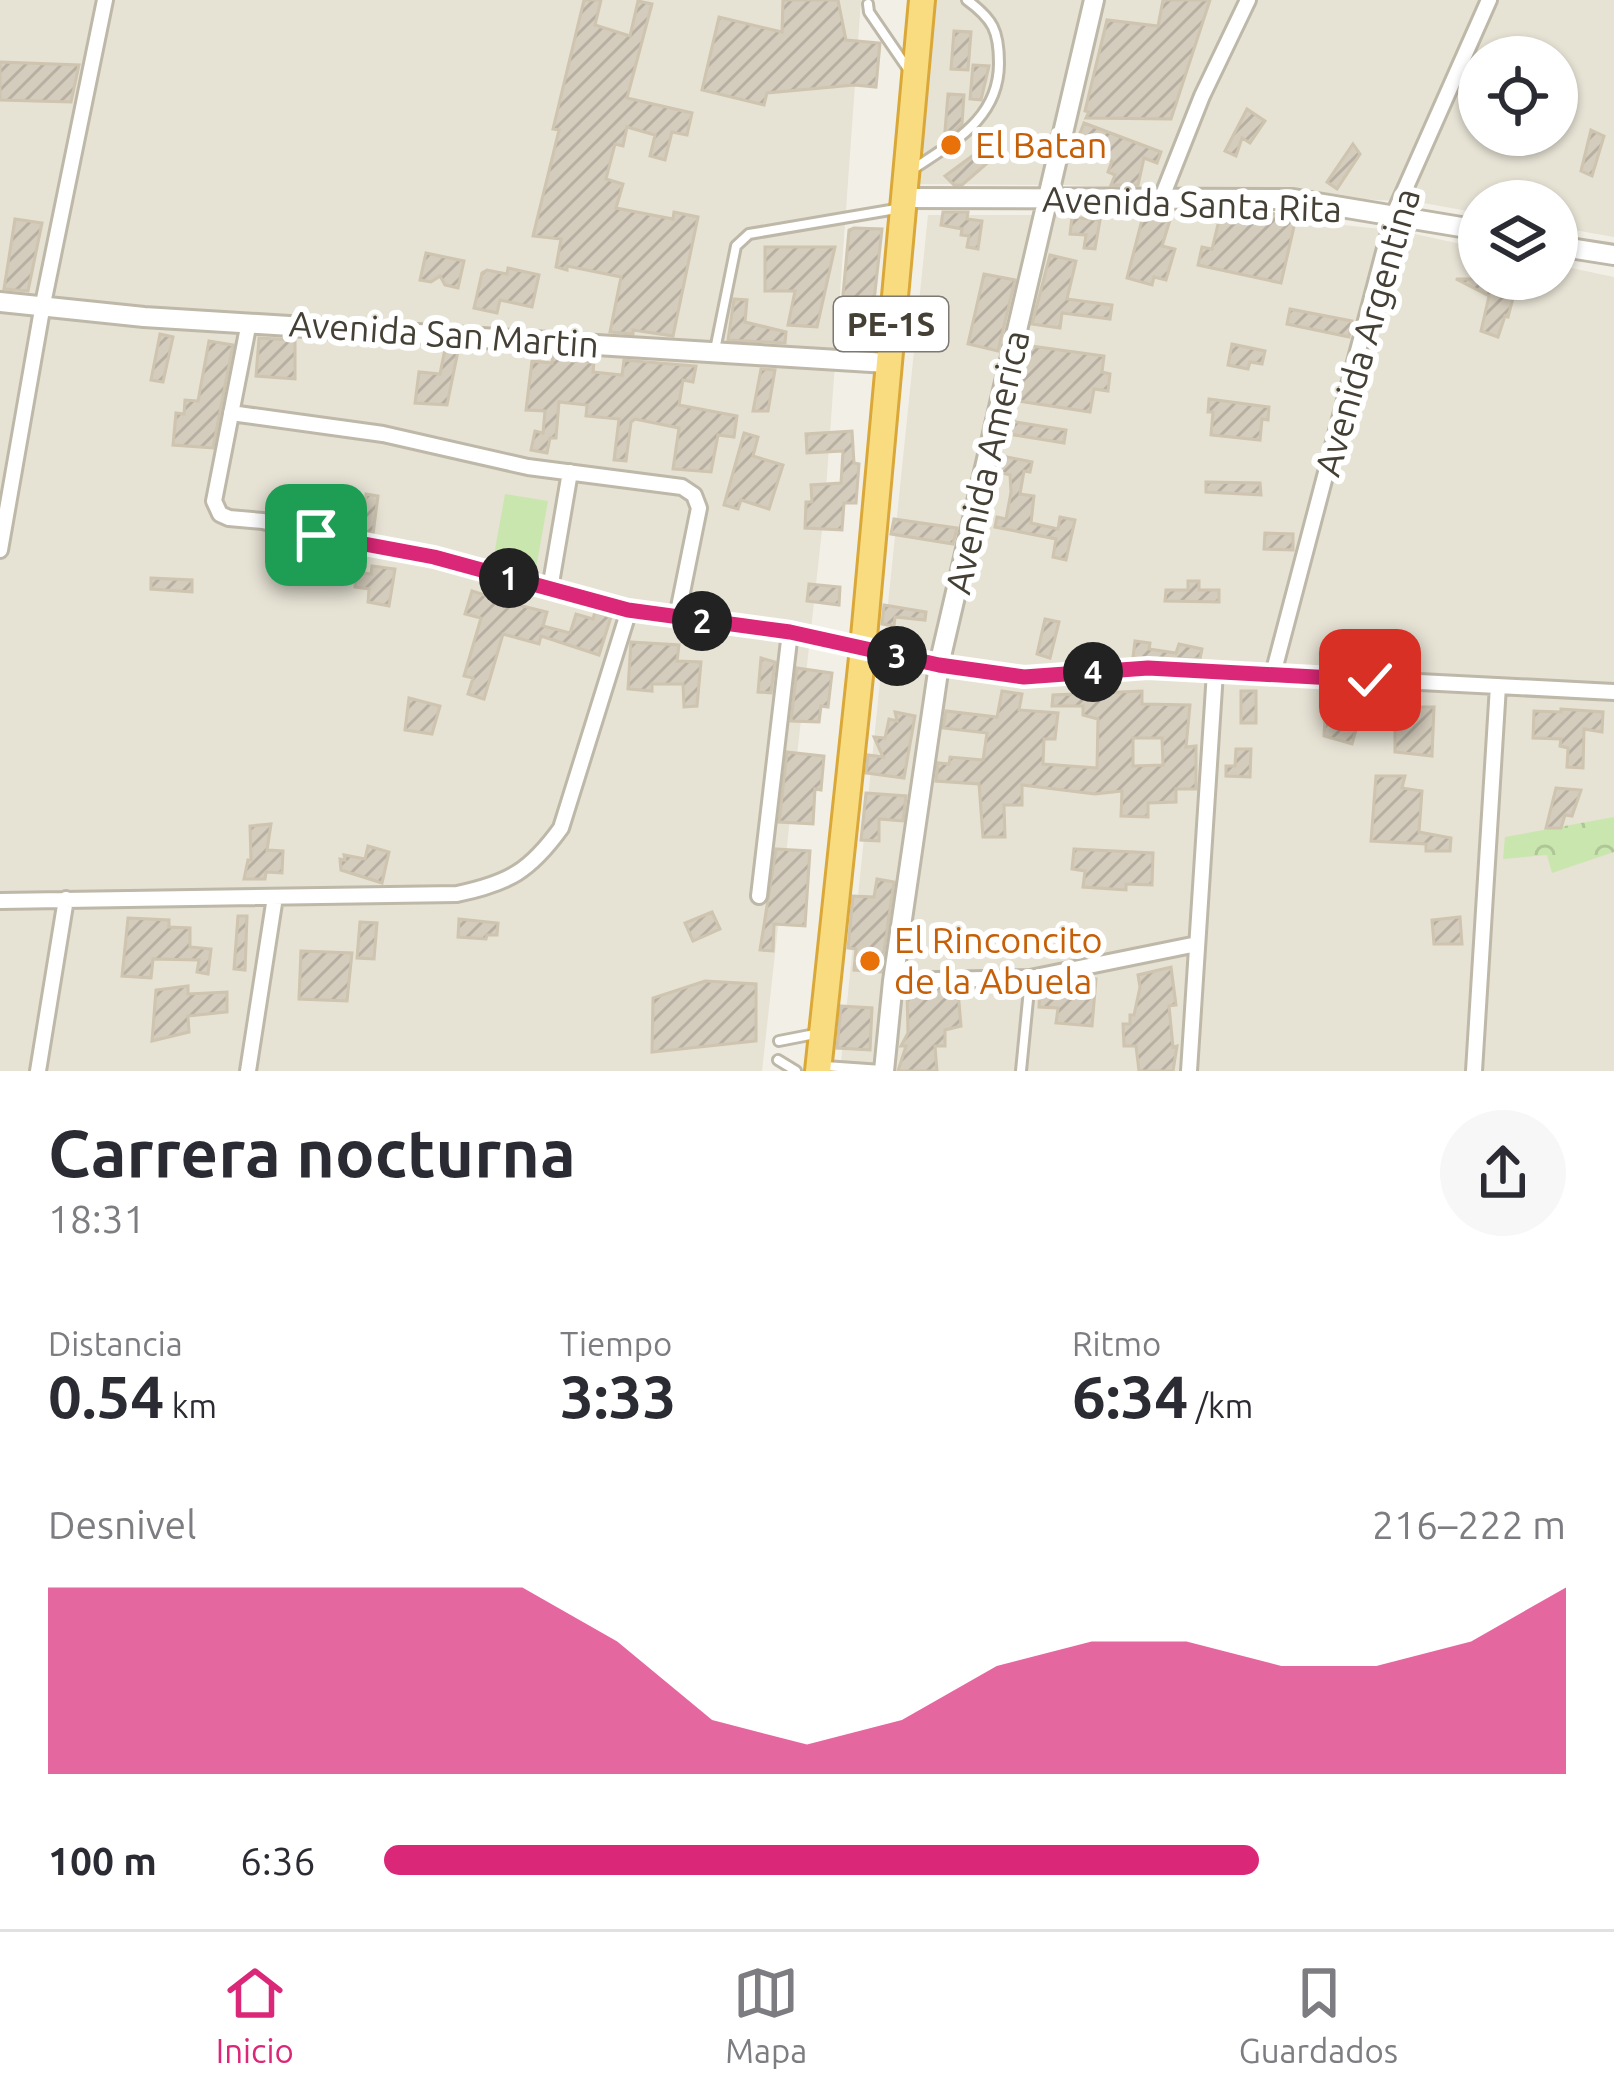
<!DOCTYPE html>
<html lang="es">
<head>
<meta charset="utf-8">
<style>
	:root { --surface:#fff; --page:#f7f7f7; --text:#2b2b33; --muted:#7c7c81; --line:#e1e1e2; --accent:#db2777 }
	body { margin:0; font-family:Ubuntu,sans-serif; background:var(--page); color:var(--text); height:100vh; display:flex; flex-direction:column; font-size:45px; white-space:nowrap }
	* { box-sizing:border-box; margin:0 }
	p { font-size:39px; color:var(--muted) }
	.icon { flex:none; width:66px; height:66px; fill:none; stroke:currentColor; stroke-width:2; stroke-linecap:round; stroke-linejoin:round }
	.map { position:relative; height:1071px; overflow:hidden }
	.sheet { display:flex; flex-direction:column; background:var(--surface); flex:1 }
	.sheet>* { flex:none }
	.controls { position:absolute; left:1458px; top:36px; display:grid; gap:24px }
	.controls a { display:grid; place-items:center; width:120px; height:120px; border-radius:50%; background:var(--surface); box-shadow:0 3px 9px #0004; font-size:60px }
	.pin { position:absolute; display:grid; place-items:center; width:102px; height:102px; color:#fff; margin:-51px; border-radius:24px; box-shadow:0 6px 18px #0006 }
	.km { position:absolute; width:60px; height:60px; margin:-30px; border-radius:50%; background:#222; color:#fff; font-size:33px; line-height:60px; text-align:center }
	.round { display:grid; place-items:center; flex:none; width:126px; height:126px; border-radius:63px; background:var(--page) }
	.head { display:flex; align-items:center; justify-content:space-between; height:204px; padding:0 48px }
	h1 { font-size:66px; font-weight:700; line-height:90px }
	.stats { display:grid; grid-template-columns:repeat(3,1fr); gap:18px; height:204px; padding:12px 48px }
	.stats div { display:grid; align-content:center }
	.stats b { font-size:60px; font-weight:700 }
	.stats small { font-size:33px; font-weight:400 }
	.stats p { font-size:33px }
	.chart { height:336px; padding:24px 48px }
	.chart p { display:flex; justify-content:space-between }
	.chart svg { width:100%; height:216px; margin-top:12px; fill:var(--accent); opacity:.7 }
	ul { padding:0 48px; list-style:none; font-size:39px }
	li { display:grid; grid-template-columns:192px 144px 1fr; align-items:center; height:90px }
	li i { height:30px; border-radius:15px; background:var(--accent) }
	.tabs { display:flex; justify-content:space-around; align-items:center; height:168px; border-top:3px solid var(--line); background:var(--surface); font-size:33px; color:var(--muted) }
	.tabs a { display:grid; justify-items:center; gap:6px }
	.tabs .current { color:var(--accent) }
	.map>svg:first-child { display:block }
	.residential { fill:#e6e2d4; fill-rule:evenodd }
	.forest { fill:url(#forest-crowns) }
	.garden { fill:#cae6af }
	.building { fill:url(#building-hatch); stroke:#cec4af; stroke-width:3; fill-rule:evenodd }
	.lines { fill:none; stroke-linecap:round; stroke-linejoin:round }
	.service-casing { stroke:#beb8a9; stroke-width:14 }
	.minor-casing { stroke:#beb8a9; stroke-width:20 }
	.tertiary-casing { stroke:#beb8a9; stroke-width:24 }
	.trunk-casing { stroke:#d9a839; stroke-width:30 }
	.service { stroke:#fff; stroke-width:8 }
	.minor { stroke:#fff; stroke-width:14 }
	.tertiary { stroke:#fff; stroke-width:18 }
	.trunk { stroke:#fadc80; stroke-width:24 }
	.route-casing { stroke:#fff; stroke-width:24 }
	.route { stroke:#db2777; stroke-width:15 }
	.food-dot { fill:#e8710a; stroke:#fff; stroke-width:4.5 }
	.labels { text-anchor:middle; stroke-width:12; stroke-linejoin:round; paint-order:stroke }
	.shield { fill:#fff; stroke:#7d7972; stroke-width:3 }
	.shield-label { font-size:33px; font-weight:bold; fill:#454035 }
	.food-label { font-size:36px; fill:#c56008; stroke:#fff; text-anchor:start }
	.street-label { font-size:36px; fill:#454035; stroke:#fff }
</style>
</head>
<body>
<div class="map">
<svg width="1614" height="1071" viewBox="0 0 1614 1071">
	<defs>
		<pattern id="forest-crowns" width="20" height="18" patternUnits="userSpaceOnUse" patternTransform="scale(3)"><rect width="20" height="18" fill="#cae6af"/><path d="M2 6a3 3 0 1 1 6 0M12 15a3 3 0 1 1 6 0" fill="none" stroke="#afc697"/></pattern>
		<pattern id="building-hatch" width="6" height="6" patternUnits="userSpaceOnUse" patternTransform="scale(3)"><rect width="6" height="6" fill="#d4ccbc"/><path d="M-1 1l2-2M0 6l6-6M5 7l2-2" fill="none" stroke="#b7b0a2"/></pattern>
	</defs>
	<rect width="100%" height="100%" fill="#f2efe6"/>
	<path class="residential" d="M0,0H861L825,503L762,1071H0Z
		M933,0H1614V237L1557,227V201H1479V213L1418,202L1068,185L918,184ZM1479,57H1557V135H1479Z
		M928,215H1247L1401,231L1479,248V279H1557V265L1614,277V1071H840Z"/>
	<path class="forest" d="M1614,817V852L1552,873L1547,855L1503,859L1505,837Z"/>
	<path class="garden" d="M505,494L548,501L535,574L492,566Z"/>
	<path class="building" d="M584,0H601L595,25L630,36L638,1L652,4L627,98L692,113L687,135L672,132L665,160L650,156L655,135L627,127L623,146L615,144L606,179L623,184L616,208L673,219L674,212L698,217L673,336L633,330V334L610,332L621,277L567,266V270L556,267L561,239L533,236L559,130L553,129Z
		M783,0H838L846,40L880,43L876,87L854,85L767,93L764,105L702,90L719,17L782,32Z
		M1163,0H1210L1171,119L1086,118L1089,112L1085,111L1107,20L1158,26Z
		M954,31L971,32L968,70L951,69Z
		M0,62L79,65L71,102L0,100Z
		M973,65L989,66L981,100L970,99Z
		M948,94L964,95L962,124L953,132L945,131Z
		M1247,109L1265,121L1250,143L1242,138L1236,156L1225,151Z
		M1084,123L1161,152L1157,163L1144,158L1138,185H1111L1115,175L1108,172L1112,161L1075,146Z
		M1591,130L1604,136L1592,176L1581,171Z
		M991,142L999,153L962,185H954L945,176Z
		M1353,144L1360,154L1337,189L1327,182Z
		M943,212H968L967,219L982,221L978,249L967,247L969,236L961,235L962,229L941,225Z
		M1144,212L1171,217L1162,246L1175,249L1166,280L1154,277L1152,285L1127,278Z
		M1221,212L1263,220L1265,212L1296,218L1281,283L1198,265L1202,247L1212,249Z
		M1072,217L1100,220L1095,249L1084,248L1086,235L1070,234Z
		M15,219L42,223L28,291L4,289Z
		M854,228L882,229L871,328L840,327L849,230Z
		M765,247H835L817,327L788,325L795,291H765Z
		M426,253L464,261L458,288L445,285L440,276L431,282L420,280Z
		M1050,255L1076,261L1067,299L1112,305L1110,319L1062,313L1060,328L1032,324Z
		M508,268L539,275L532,307L500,300L497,313L474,308L482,273L487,270L507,274Z
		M984,274L1015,280L998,351L968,344Z
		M1456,279H1518L1508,317L1505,316L1498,337L1481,331L1489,296Z
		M734,299L747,300L745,322L786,332L785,343L728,340Z
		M1290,309L1352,321L1349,337L1287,324Z
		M160,334L173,337L163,382L151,380Z
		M259,338L295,340V379L256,376Z
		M209,341L233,345L213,448L173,445L176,413L184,414L185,400L198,401Z
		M1232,344L1265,351L1262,364L1250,362L1248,369L1228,365Z
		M1031,346L1104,356L1102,372L1110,374L1108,391L1094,389L1090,412L1018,401L1024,361H1029Z
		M445,349L458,351L447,405L415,403L419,372L440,374Z
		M553,356L594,363L593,372L622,375L624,360L696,366L693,382L683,380L679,405L737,416L734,437L718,435L711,472L673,469L679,428L635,419L631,422L626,461L614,460L619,419L586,416L587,405L559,402L556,438H550L547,453L531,450L535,431L543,433L545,411L526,410L532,361L552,363Z
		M761,369L775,370L768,411H753Z
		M1209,399L1269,407L1268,420L1262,419L1260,440L1211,435L1213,412H1208Z
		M1010,421L1066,430L1064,443L1008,434Z
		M852,431L854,463L859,464L856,503H844L842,530L805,528L806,502H812L811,485L841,483L843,451L807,453L806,434Z
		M744,433L758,437L753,456L783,465L769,509L741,500L738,509L724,505Z
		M1002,456L1032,462L1030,472L1024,471L1020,494L1034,496L1031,523L1058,529L1060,517L1075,520L1066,560L1053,557L1056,539L995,527L997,517L1006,519L1011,492L1010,475L998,472Z
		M1206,482L1260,483L1261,495L1206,492Z
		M366,494L378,496L373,534L361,532Z
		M894,519L957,528L953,544L891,534Z
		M1265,533L1293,534V550L1264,549Z
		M372,566L395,569L389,606L368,602L369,589L355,587L357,572L371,574Z
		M151,578L192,580V592L151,589Z
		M1188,581H1199V590H1219V602L1165,601L1166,590H1188Z
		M809,584L840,587L839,605L807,601Z
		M472,591L494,598L496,593L512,596L510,603L547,612L543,626L570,633L576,614L593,619L595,612L611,617L599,655L541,636L539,644L503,634L484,699L468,694L473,678L464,676L481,618L465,614Z
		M884,605L926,612L925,620L895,617L894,626L882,624Z
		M1045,619L1059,622L1050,658L1037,654Z
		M1135,641L1150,643L1149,649L1176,653L1179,644L1202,649L1200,659L1136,658L1133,657Z
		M631,642L679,645L677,661L701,662L697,706L684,707L683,684H652V691L628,689Z
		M761,658L775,662L771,693L758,692Z
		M797,668L832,673L828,707L821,706L819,722L791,721Z
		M1002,691L1022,694L1019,710L1058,713L1055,739H1044L1043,764L1097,768L1098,719L1083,715V706H1052L1053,695L1142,691V704L1190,705L1186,747L1196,746V789H1176V802L1148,803V817L1121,816L1122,791L1095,794L1022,785V805H1004L1005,837H983L979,784L936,781L938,763L949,764L950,757L983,760L987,733L943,728L946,711L997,717ZM1133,738H1162L1163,765L1133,766Z
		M1241,691H1256V723H1241Z
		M409,698L440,706L432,734L405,730Z
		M1341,700L1364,702L1352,744L1324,736L1326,701Z
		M1417,707H1434L1432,756L1395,752V717L1417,714Z
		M1561,709L1603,712L1602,732L1584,729L1583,768L1567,767L1568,748L1560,746L1561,739L1533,738L1534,711L1561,712Z
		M895,712L915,716L904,778L866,773L868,755L883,757L874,737L885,738L889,719L897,721Z
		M1236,749H1251L1250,777L1226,776V766H1235Z
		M787,752L824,756L821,790L815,789L813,824L779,822Z
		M1376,776H1405L1402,788L1422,791L1419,832L1451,838L1450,851H1426V844L1371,841Z
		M1556,788L1581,790L1572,816L1565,815L1561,828H1546Z
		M866,793L906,796L903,821L879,819V841L861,840Z
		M271,824L267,850L283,851L282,873L266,872L265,879H244L248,860H251L250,826Z
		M368,846L389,852L382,883L341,870L340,859L345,860L344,855L365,859Z
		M776,849L810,851L805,926L774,924L773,951L760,950Z
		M1074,849L1153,853L1152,885L1126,884V890L1083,887L1085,871L1072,869Z
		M877,879L894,882L881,972L854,970L856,949L848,948L853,896L874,897Z
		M712,912L720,929L693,941L685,923Z
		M238,916H247L245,970L234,969Z
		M1460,917L1462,944H1434L1432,920Z
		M128,918L169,920V927L190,928V947L211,949L208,974L197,972L199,960L153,959L151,978L122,976Z
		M459,919L498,923L497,935H487L486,939L458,937Z
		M360,922L377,923L374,959L357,958Z
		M301,951L352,953L347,1001L299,999Z
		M1171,967L1176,1005L1169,1006L1173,1047L1177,1046L1173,1071H1139L1136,1046H1124L1123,1024H1130V1015H1134L1140,987L1138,975Z
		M1083,979H1096L1092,1026L1056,1023L1058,1008L1039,1007L1040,987Z
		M705,981L756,984V1041L652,1052L653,998Z
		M188,986V994L227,992V1012L188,1016L189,1032L152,1041L156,990Z
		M958,991L961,1026L945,1030V1046H935L937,1071H898L906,1046H901L908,1033L907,992Z
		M841,1006L872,1008L870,1050L837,1048Z"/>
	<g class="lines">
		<defs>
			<path id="service" d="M868,4L869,12L908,69
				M912,170C953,142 999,119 999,63C999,31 993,19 967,0
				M715,350L736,246L749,234L896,209
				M779,1041L820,1033
				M778,1060L796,1071
				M825,1066L882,1070
				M1021,1071L1030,979"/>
			<path id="minor" d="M1162,197L1202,96L1248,0
				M249,322L214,501L220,514L229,518L263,521L316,535L435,557L629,610L790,632L939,665L1025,677L1148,668L1614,692
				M231,413L383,434L528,467L682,487L694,495L699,508L677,617
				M0,550L43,304L105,0
				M550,589L570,472
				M1273,674L1394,214L1489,0
				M759,896L790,632
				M0,901L457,894C509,883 530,871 561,828L629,610
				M893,981L1030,978L1197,944
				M38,1071L66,899
				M248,1071L275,897
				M1189,1071L1215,672
				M1474,1071L1498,686"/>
			<path id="tertiary" d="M904,198L1293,199L1479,230
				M1557,246L1614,255
				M0,302L144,317L887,363
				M884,1071L893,981L939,665L1094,0"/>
			<path id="trunk" d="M818,1071L863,648L922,0"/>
		</defs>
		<use href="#service" class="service-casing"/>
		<use href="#minor" class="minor-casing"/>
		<use href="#tertiary" class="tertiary-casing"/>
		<use href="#trunk" class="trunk-casing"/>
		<use href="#service" class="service"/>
		<use href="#minor" class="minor"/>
		<use href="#tertiary" class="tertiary"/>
		<use href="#trunk" class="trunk"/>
	</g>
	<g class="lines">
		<defs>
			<path id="route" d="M316,535L434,557L628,610L790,632L939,665L1024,677L1148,668L1370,680"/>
		</defs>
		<use href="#route" class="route-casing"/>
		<use href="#route" class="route"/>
	</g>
	<g class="food-dot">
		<circle cx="951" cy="145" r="12"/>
		<circle cx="870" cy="961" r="12"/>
	</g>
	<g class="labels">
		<rect class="shield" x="834" y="297" width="114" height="54" rx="9"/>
		<g class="shield-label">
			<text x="891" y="336">PE-1S</text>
		</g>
		<g class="food-label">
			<text x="975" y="158">El Batan</text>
			<text x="894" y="953">El Rinconcito<tspan x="894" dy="41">de la Abuela</tspan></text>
		</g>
		<g class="street-label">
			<text transform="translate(1192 204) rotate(2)" y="13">Avenida Santa Rita</text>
			<text transform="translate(1367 332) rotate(-74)" y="13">Avenida Argentina</text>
			<text transform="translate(444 334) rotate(4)" y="13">Avenida San Martin</text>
			<text transform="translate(987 462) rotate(-77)" y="13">Avenida America</text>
		</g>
	</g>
</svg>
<div class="controls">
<a><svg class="icon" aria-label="locate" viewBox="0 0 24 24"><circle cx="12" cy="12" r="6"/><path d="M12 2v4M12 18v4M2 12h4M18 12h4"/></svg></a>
<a><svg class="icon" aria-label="layers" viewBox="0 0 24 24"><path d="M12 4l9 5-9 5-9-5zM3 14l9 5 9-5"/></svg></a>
</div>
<div class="pin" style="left:316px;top:535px;background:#1e9e55"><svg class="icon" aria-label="arrive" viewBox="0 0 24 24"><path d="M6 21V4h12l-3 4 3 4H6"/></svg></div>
<div class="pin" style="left:1370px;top:680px;background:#d93025"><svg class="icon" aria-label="check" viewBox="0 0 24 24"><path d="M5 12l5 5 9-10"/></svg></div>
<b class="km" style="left:509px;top:578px">1</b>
<b class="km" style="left:702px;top:621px">2</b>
<b class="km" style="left:897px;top:656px">3</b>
<b class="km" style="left:1093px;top:672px">4</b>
</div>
<section class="sheet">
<div class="head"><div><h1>Carrera nocturna</h1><p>18:31</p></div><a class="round"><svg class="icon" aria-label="share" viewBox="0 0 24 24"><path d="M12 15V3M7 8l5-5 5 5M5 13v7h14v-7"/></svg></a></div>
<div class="stats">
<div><p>Distancia</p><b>0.54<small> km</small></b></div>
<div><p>Tiempo</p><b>3:33</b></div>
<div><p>Ritmo</p><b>6:34<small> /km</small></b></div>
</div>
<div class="chart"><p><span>Desnivel</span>216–222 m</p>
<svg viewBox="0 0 160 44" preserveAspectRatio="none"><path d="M0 44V6L10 6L20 6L30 6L40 6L50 6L60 17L70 33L80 38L90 33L100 22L110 17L120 17L130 22L140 22L150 17L160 6V44z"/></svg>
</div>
<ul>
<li><b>100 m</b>6:36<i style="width:74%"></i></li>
</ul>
</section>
<nav class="tabs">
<a class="current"><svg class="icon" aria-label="home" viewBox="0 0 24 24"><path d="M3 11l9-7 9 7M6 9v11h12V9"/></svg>Inicio</a>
<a><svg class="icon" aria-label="map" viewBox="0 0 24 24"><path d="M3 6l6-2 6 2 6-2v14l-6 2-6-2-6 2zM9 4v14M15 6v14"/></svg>Mapa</a>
<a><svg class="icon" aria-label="saved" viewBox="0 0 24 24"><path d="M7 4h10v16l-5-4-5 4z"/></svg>Guardados</a>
</nav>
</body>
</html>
